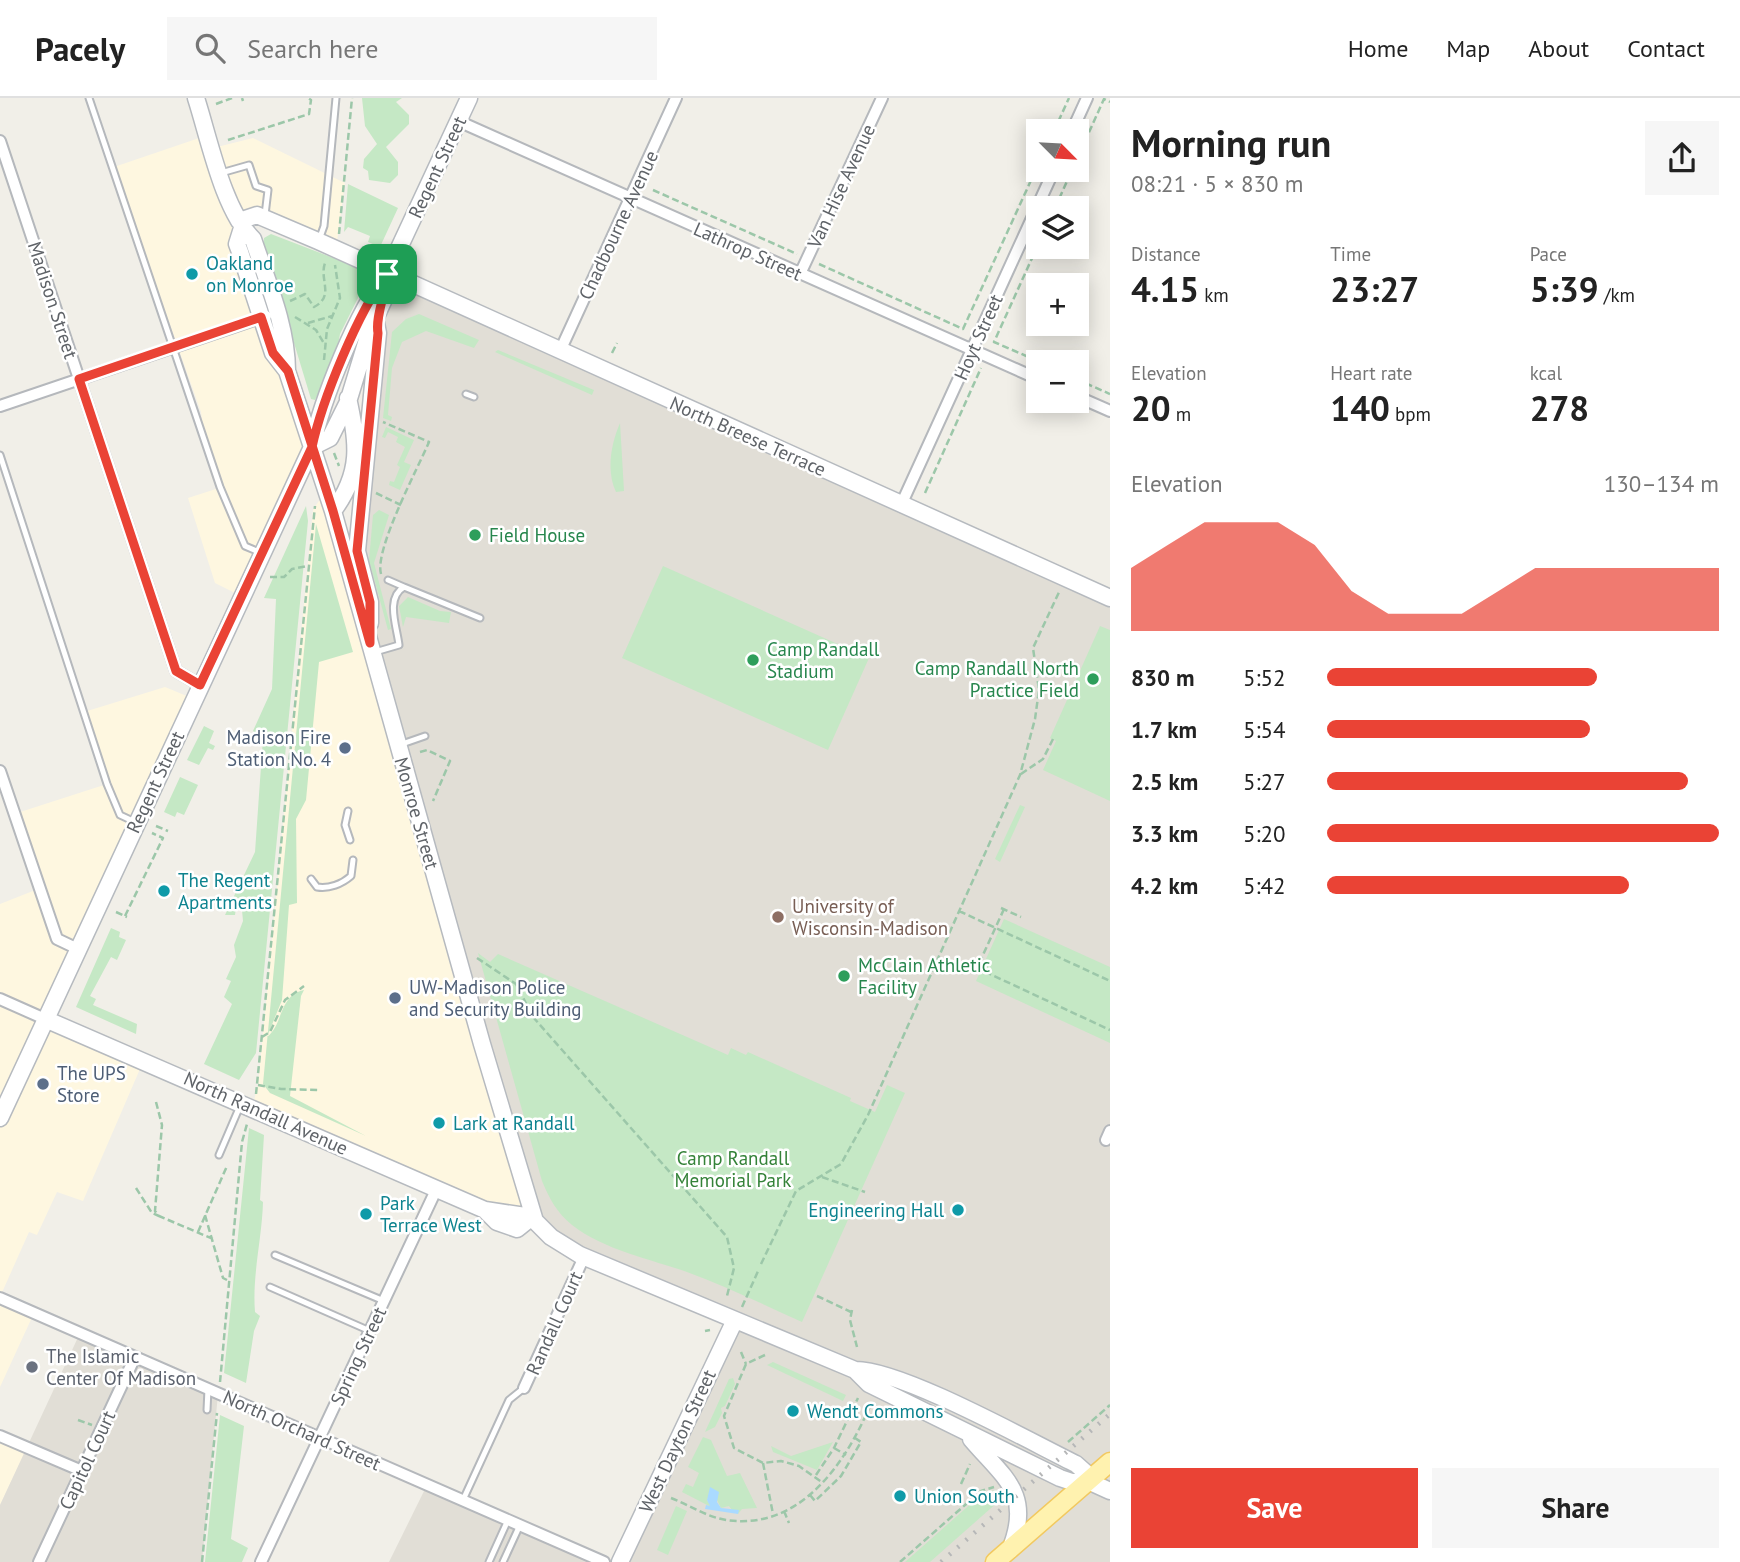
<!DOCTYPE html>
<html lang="en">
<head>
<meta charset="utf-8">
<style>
	:root { --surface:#fff; --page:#f6f6f6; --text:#222; --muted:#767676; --line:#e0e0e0; --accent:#ea4335 }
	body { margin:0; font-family:"PT Sans",sans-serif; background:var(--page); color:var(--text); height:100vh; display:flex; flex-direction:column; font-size:26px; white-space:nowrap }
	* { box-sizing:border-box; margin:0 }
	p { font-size:23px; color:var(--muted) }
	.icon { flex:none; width:38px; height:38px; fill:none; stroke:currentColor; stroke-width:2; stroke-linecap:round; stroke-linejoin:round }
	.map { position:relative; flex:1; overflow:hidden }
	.drawer { display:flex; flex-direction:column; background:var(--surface); width:630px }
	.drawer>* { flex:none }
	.needle { width:46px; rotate:114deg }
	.controls { position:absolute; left:1026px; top:21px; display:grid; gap:14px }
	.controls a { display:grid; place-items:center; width:63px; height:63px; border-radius:0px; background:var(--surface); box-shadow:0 4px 18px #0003; font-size:35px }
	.pin { position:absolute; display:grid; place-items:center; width:60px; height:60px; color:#fff; margin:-30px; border-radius:14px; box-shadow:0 4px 10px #0006 }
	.round { display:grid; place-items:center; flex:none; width:74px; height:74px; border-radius:0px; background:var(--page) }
	.headline { display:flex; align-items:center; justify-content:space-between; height:119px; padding:0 21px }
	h1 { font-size:38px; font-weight:700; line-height:52px }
	.figures { display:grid; grid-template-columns:repeat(3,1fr); gap:10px; height:119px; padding:7px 21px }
	.figures div { display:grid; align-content:center }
	.figures b { font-size:35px; font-weight:700 }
	.figures small { font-size:19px; font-weight:400 }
	.figures p { font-size:19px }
	.chart { height:196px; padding:14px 21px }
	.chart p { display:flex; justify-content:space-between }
	.chart svg { width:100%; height:126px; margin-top:7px; fill:var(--accent); opacity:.7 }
	.primary-button { display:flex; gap:14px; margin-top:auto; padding:14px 21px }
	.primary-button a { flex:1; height:80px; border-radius:0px; background:var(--accent); color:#fff; font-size:28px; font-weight:700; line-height:80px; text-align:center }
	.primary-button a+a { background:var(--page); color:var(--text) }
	ul { padding:0 21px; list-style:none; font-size:23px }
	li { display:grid; grid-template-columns:112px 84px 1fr; align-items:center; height:52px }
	li i { height:18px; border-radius:9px; background:var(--accent) }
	header { display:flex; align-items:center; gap:42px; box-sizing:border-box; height:98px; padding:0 35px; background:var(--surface); border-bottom:2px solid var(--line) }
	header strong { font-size:33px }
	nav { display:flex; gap:38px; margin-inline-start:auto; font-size:24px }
	.search { width:490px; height:63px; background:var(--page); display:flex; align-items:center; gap:18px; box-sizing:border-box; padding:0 24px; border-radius:0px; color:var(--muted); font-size:26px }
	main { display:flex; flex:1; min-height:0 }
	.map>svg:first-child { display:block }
	.commercial { fill:#fef7e0 }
	.education { fill:#e1ded6 }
	.green { fill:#c5e8c5 }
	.water { fill:#aadaff }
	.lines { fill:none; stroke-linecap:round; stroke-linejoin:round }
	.lane-casing { stroke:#b5b8bc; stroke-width:9 }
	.street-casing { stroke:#b5b8bc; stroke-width:14 }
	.secondary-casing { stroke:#b6babf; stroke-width:19 }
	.primary-casing { stroke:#f2c960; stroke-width:21 }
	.path { stroke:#9cc7a9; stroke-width:2.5; stroke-dasharray:7 3.5; stroke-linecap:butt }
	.lane { stroke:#fff; stroke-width:5 }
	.street { stroke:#fff; stroke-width:10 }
	.secondary { stroke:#fff; stroke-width:16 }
	.primary { stroke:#fff2af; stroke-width:18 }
	.rail { stroke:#b6b7b8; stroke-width:4.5; stroke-dasharray:2 9; stroke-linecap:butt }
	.route-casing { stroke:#fff; stroke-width:14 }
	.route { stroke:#ea4335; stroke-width:9 }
	.culture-dot { fill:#0f9aa8; stroke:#fff; stroke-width:2.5 }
	.leisure-dot { fill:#2e9e5b; stroke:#fff; stroke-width:2.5 }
	.service-dot { fill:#5c6f8a; stroke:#fff; stroke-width:2.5 }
	.education-dot { fill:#8d6e63; stroke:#fff; stroke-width:2.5 }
	.worship-dot { fill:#6b7280; stroke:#fff; stroke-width:2.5 }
	.labels { text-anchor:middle; stroke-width:5; stroke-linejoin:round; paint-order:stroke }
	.street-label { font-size:19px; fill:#5f6368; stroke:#fff }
	.culture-label { font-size:19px; fill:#0d838f; stroke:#fff; text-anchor:start }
	.leisure-label { font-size:19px; fill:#27864d; stroke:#fff; text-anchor:start }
	.service-label { font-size:19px; fill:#4e5e75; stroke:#fff; text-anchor:start }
	.education-label { font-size:19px; fill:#785e54; stroke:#fff; text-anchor:start }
	.park-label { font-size:19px; fill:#348238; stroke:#fff }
	.worship-label { font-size:19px; fill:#5b616d; stroke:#fff; text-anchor:start }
</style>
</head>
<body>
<header>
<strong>Pacely</strong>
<div class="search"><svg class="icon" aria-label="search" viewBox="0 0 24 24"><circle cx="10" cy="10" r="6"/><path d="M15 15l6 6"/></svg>Search here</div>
<nav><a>Home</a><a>Map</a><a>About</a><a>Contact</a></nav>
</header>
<main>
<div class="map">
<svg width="1110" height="1464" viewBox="0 0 1110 1464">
	<rect width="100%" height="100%" fill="#f1efe8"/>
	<path class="commercial" d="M208,37L213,50L253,40L345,85L336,151L257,117L237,146L312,349L241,498L215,485L188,400L219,390L204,339L201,314L114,69Z
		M326,392L532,1119L500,1114L252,1010L258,987L313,412Z
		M165,589L194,601L46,921L143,964L83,1103L57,1094L37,1137L29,1134L0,1199V806L38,791L14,716L107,686L84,614Z
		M0,1200L34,1215L0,1289Z
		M0,1338L27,1350L0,1407Z"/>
	<path class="education" d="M387,176L1110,500V1464H620L735,1222L584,1159L538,1127L370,545L359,466Z
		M80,1235L218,1296L202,1464H0V1407Z
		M427,1387L604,1464H389Z"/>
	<path class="green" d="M362,0H402L396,4L409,17V26L386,49L398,64V77L390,85L369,82L368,73L363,70L364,61L377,46L365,28Z
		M348,86L398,110L380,149L368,144L370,138L348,129L344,134Z
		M271,136L362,171L368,180L340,236L336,258L315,302L311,301L264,146V140Z
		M419,216L479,242L474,250L426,233L402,244L392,270L388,317L392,319L391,323L383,320L392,234L406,221Z
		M498,252L594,292L592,297L495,254Z
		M620,325L624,393L616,394C606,373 611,346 620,325Z
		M386,329L414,342L404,364L411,367L400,392L389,387L390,383L394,384L400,369L397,367L405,349L396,344L398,339L388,334L385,340L382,339Z
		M306,408L308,423L256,955L239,982L204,966L232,906L224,899L231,883L226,881L236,859L234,847L243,823L242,812L236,810L235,817H225L255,754L263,640L253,633L272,591L276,501L264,500Z
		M379,412L389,417L374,465L391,531L388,532L369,462L373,417Z
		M316,426L353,554L319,564L306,702L296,721L297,805L289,807L282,902L267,939C284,926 278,898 304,892L301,898L290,998L366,1038L270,995L263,986Z
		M663,468L869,560L828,652L622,560Z
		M408,499L440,513L451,514L449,525L406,519L403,529L399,508Z
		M1100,528L1110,532V703L1043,672L1056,643L1050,640Z
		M204,628L214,633L209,645L215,648L213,652L208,650L199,667L187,662Z
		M180,679L198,687L184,717L177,714L175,719L164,714Z
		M1020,707L1025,709L1000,764L995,761Z
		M1004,821L1110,869V945L976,883Z
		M111,830L120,834L119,839L126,842L117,862L111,859L90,898L96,901L93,907L137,926L136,936L76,909Z
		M478,855L490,864L498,856L728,957L731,950L746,957L748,954L851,1000L850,1003L875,1014L887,987L905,995L802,1224C764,1207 726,1188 687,1174C650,1161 604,1152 572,1127C557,1115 549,1100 542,1083Z
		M249,1030L264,1037L260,1102L263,1104C262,1141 252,1177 255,1214L260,1218L254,1233L246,1285L224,1275Z
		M773,1264L846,1297L843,1303L767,1267Z
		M733,1280L735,1286L725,1308L721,1310L722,1315L715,1329L705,1334L729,1281Z
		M220,1317L244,1328L231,1441L248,1450L242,1464H205Z
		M703,1339L711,1342L727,1378L740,1375L757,1410L742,1411L738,1416V1412H732L729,1408L721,1410L711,1390L707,1402L711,1409L682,1394L686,1386L693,1389L699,1375L688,1369Z
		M833,1344L817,1372L773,1354L771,1348L791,1358Z
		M996,1392L999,1403L930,1464H905L983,1395Z
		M676,1408L687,1413L668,1457L657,1452Z"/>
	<path class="water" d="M710,1389L719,1394L717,1404L721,1410L739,1412L738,1416L705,1411L706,1407L710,1408L707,1402Z"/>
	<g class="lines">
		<defs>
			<path id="lane" d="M89,0L220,389L245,448L259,454
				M221,75L249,67L256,88L268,92L265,117
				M319,142L324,128L336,0
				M466,296L474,299
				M0,357L107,686L120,717L135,724
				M404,489L480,520
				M375,554L399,547C397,529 385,500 404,489L388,482
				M402,646L425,638
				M348,713L345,727L350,742
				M311,781L317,789C329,791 342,786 351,778L353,762
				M219,1057L240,1008
				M275,1157L384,1203
				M270,1189L370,1233
				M207,1312L208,1291
				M463,1402L509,1302L524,1290
				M489,1464L508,1422
				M503,1464L520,1427"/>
			<path id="street" d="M458,23L1038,281
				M1072,33L1087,0
				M0,43L176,573L200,587
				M800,176L882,0
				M560,253L676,0
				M1076,298L1110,313
				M0,308L266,218
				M901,407L1054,72
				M0,673L57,841L78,851
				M0,901L45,921
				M1106,1042L1110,1033
				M0,1200L604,1464
				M524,1290L584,1159
				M0,1338L82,1373
				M39,1464L135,1259
				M261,1464L437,1090"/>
			<path id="secondary" d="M196,0C209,40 223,112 253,141C267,183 287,228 287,273L333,413L482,946L535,1123L551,1139L580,1157L855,1272L869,1286L1060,1380L1072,1384L1088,1383
				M239,123L257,117L318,143L1110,500
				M242,130L237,146L240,154L273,255L287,273
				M312,349L330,340L348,304L370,232L385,199L387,176
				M333,413C362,375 358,344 348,300
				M370,525V504L357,453L378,235L376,225
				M45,921L485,1112L532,1119
				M0,1020L312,349C322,301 357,214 387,176L469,0
				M485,1112L497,1124L517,1131L532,1119
				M855,1272C900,1271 1029,1343 1076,1366L1085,1374L1088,1383
				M971,1341C1004,1380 1033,1395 1010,1452
				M1088,1383L1110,1393
				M620,1464L735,1222"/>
			<path id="primary" d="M995,1464L1110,1364"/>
		</defs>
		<use href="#lane" class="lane-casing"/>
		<use href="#street" class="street-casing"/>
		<use href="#secondary" class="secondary-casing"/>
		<use href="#primary" class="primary-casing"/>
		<path class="path" d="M242,0L243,3
			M216,6L232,0
			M1054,33L1069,0
			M228,42L309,16L311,2L308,0
			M1076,63L1104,1L1110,4
			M653,92L797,156
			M1055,110L1072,72
			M339,136L352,0
			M1038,147L994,244L1040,264
			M819,166L963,231L1038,67
			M290,203L305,196L314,209C335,198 319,182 325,165
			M295,219L316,232L325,247
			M308,225L332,218
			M612,255L617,245
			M324,262L327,231L340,200L335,167
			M1076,281L1110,296
			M334,355L339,368
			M376,395L401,407
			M925,395L981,270
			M381,476C374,452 418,370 429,344L383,324
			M270,479H284L292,471L307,468
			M420,654L427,652L450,663L433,703
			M1021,676L1043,661L1053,641
			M156,728L168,733
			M1001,810L1021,819
			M1004,811L977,870L1110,932
			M959,813L1110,883
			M116,814L127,819
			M125,818L163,740L152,735
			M477,860L516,886L533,919L727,1139L734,1170L727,1198
			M492,914L533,919
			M262,939L270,934L285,902L304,888
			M258,987L281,991L319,992
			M256,996L315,408
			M156,1004L162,1027L155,1113L159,1118L213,1141
			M822,1079L865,1094
			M136,1090L152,1115L159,1118
			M205,1117L223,1180L227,1182
			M198,1134L227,1068
			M761,1166L796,1093L841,1066L868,1017L1020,677L1035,621L1039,592L1033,550L1060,492
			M817,1198L851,1214
			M742,1209L759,1171
			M852,1212L850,1222L857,1249
			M705,1233L710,1232
			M741,1254L746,1266
			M765,1257L746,1266L724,1318L734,1350L763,1365L781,1363L799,1368L823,1385
			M220,1284L242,1044L247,1026
			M78,1322L92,1327
			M1068,1344L1110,1307
			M834,1350L846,1357
			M763,1365L773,1416
			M816,1377L834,1350L858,1300
			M961,1386L970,1366
			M810,1397L815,1403L841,1378L861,1344L855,1340
			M671,1400C689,1407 707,1419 726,1422C800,1433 845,1366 870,1308
			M784,1413L789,1425
			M202,1464L217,1315
			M900,1464L981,1393L994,1389"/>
		<use href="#lane" class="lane"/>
		<use href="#street" class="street"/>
		<use href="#secondary" class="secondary"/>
		<use href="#primary" class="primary"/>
		<path class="rail" d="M941,1464L1110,1316"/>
	</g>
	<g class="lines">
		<defs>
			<path id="route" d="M387,176C358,214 322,302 312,349L200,587L176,573L79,281L261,219L273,255L288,273L333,413L370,545V504L357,453L378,235C375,219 386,195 387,176"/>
		</defs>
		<use href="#route" class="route-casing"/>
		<use href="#route" class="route"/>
	</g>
	<g class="culture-dot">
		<circle cx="192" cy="176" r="7"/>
		<circle cx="164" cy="793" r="7"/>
		<circle cx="439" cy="1025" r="7"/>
		<circle cx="958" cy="1112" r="7"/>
		<circle cx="366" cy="1116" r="7"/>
		<circle cx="793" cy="1313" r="7"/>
		<circle cx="900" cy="1398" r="7"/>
	</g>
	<g class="leisure-dot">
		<circle cx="475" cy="437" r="7"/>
		<circle cx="753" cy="562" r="7"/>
		<circle cx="1093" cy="581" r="7"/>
		<circle cx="844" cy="878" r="7"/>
	</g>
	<g class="service-dot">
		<circle cx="345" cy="650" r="7"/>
		<circle cx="395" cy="900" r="7"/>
		<circle cx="43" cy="986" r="7"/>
	</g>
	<circle class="education-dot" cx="778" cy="819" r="7"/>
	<circle class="worship-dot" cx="32" cy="1269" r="7"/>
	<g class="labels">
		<g class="street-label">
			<text transform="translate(437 69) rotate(-65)" y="7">Regent Street</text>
			<text transform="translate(841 88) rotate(-65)" y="7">Van Hise Avenue</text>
			<text transform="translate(618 127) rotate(-65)" y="7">Chadbourne Avenue</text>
			<text transform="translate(748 153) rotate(24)" y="7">Lathrop Street</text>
			<text transform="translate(53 202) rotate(72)" y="7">Madison Street</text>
			<text transform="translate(978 239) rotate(-66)" y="7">Hoyt Street</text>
			<text transform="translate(748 338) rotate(24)" y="7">North Breese Terrace</text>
			<text transform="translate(155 684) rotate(-65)" y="7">Regent Street</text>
			<text transform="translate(417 715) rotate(74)" y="7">Monroe Street</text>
			<text transform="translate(266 1015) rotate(24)" y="7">North Randall Avenue</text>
			<text transform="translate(554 1225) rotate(-66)" y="7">Randall Court</text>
			<text transform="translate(358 1258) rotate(-65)" y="7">Spring Street</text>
			<text transform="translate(302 1332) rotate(24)" y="7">North Orchard Street</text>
			<text transform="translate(677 1343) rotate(-65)" y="7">West Dayton Street</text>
			<text transform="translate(87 1362) rotate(-65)" y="7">Capitol Court</text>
		</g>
		<g class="culture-label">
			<text x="206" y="172">Oakland<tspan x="206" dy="22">on Monroe</tspan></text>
			<text x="178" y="789">The Regent<tspan x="178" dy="22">Apartments</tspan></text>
			<text x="453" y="1032">Lark at Randall</text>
			<text x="380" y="1112">Park<tspan x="380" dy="22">Terrace West</tspan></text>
			<text x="944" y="1119" text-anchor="end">Engineering Hall</text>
			<text x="807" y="1320">Wendt Commons</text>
			<text x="914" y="1405">Union South</text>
		</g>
		<g class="leisure-label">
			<text x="489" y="444">Field House</text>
			<text x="767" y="558">Camp Randall<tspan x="767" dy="22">Stadium</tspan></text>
			<text x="1079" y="577" text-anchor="end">Camp Randall North<tspan x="1079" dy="22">Practice Field</tspan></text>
			<text x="858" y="874">McClain Athletic<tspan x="858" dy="22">Facility</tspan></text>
		</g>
		<g class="service-label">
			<text x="331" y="646" text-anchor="end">Madison Fire<tspan x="331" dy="22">Station No. 4</tspan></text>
			<text x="409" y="896">UW-Madison Police<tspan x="409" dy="22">and Security Building</tspan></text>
			<text x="57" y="982">The UPS<tspan x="57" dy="22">Store</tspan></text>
		</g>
		<g class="education-label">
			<text x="792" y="815">University of<tspan x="792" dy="22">Wisconsin-Madison</tspan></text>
		</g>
		<g class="park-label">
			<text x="733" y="1067">Camp Randall<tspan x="733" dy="22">Memorial Park</tspan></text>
		</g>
		<g class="worship-label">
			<text x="46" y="1265">The Islamic<tspan x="46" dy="22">Center Of Madison</tspan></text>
		</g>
	</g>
</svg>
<div class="controls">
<a><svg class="needle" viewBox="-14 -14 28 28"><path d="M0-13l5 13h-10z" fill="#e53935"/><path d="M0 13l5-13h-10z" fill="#767676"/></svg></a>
<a><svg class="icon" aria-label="layers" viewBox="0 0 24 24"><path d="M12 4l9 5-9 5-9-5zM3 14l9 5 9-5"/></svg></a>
<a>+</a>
<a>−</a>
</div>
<div class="pin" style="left:387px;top:176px;background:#1e9e55"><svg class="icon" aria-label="arrive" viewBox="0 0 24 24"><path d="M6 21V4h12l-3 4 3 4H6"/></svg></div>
</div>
<section class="drawer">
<div class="headline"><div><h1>Morning run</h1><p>08:21 · 5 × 830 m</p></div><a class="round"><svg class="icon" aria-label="share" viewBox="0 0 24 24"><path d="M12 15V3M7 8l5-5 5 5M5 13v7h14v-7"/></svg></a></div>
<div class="figures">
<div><p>Distance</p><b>4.15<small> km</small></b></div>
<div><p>Time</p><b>23:27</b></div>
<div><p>Pace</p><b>5:39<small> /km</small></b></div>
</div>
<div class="figures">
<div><p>Elevation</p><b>20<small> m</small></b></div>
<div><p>Heart rate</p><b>140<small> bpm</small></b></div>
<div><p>kcal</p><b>278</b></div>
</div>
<div class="chart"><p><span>Elevation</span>130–134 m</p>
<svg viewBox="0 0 160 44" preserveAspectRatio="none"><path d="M0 44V22L10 14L20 6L30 6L40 6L50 14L60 30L70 38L80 38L90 38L100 30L110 22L120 22L130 22L140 22L150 22L160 22V44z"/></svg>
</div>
<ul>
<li><b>830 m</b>5:52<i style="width:69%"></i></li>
<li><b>1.7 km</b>5:54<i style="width:67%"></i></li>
<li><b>2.5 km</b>5:27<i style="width:92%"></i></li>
<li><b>3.3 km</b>5:20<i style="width:100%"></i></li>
<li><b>4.2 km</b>5:42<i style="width:77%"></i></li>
</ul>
<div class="primary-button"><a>Save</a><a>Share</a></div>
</section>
</main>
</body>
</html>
